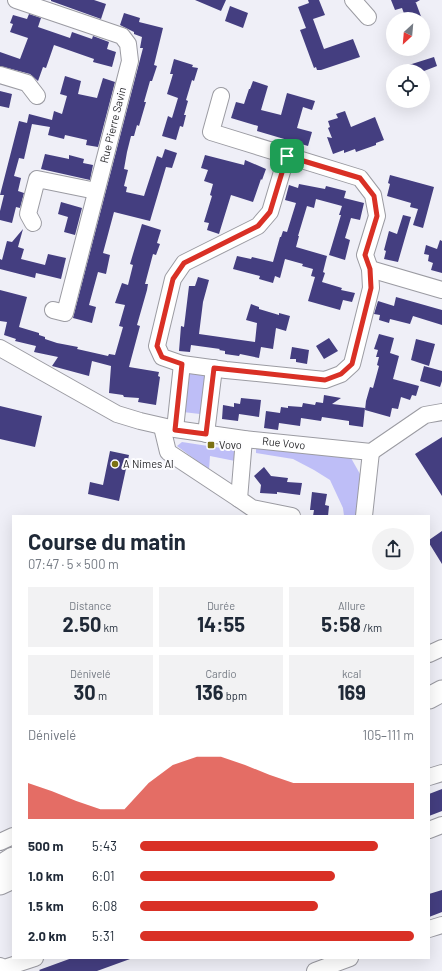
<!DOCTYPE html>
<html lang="fr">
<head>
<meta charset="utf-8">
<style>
	:root { --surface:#fff; --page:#f2f2f3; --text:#1f2937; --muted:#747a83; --accent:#d93025 }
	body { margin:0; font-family:Barlow,sans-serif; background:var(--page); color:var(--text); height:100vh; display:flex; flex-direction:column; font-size:15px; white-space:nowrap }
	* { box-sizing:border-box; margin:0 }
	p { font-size:13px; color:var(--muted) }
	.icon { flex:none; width:22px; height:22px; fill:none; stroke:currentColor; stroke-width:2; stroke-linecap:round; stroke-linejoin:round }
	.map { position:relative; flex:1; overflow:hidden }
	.details { position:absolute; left:12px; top:515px; width:418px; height:444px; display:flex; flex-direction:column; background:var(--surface); border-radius:0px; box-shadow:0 4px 16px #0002 }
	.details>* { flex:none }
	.needle { width:26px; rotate:206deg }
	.fabs { position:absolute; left:386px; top:12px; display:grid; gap:8px }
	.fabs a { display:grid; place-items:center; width:44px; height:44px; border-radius:50%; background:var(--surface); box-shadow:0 4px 16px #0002; font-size:20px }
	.pin { position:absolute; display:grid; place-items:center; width:34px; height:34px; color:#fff; margin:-17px; border-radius:8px; box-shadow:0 2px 6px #0006 }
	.round { display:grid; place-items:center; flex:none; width:42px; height:42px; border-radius:21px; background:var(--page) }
	.headline { display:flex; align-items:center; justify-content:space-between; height:68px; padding:0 16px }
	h1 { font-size:22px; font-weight:700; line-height:30px }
	.metrics { display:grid; grid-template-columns:repeat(3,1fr); gap:6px; height:68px; padding:4px 16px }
	.metrics div { display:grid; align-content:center; border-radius:0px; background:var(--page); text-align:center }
	.metrics b { font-size:20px; font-weight:700 }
	.metrics small { font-size:11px; font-weight:400 }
	.metrics p { font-size:11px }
	.chart { height:112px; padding:8px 16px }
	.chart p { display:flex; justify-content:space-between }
	.chart svg { width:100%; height:72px; margin-top:4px; fill:var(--accent); opacity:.7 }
	ul { padding:0 16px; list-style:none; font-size:13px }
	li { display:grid; grid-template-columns:64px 48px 1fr; align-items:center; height:30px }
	li i { height:10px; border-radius:5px; background:var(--accent) }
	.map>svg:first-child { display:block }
	.green { fill:#bebef7 }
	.building { fill:#443e80 }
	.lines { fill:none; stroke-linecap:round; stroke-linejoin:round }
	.minor-casing { stroke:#9b9ba2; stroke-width:18 }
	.major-casing { stroke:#9b9ba2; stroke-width:23 }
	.minor { stroke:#fff; stroke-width:16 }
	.major { stroke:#fff; stroke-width:21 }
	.route-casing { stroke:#fff; stroke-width:8 }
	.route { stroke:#d93025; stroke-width:5 }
	.poi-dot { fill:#7c7213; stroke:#fdfdff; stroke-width:1.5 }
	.labels { text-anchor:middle; stroke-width:4; stroke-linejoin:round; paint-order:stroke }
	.street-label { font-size:11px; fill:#2c2c2f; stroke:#fdfdff }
	.poi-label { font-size:11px; fill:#2c2c2f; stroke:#fdfdff; text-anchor:start }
</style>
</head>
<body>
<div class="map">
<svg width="442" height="971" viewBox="0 0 442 971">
	<rect width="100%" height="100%" fill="#efeff7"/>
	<path class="green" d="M189,371L205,373L200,414L183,412Z
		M182,442L234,450L235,461L210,456L209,470L177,446Z
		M256,445L337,452L351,458L360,474L356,516H344L343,508L330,480L314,470L293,459L256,453Z"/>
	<path class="building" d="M51,0H94L106,4L101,19L51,1Z
		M195,0H226L221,11Z
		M308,0H319L325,15L313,19L324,49L353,39L360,57L321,70H317L316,67L314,68L300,30L306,28L298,7L309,3Z
		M391,0H420L415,3H416L422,19H406L402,8L395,10Z
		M230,6L248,13L243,28L225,21Z
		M124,13L140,18L139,22L163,28L154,65L157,66L152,81H150L144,102H146L139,126L137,125L134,136H131L127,152L124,169L128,170L124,186L127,187L126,192L144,196L157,156L162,158L165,149L177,153L172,168L166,167L150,221L114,212L103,253L110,255L106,274L98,272L89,305L96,307L92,323L73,318L143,48H140L142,37L134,34V32L120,25Z
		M29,14L41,18L38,27L70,38L72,32L92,39L93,36L109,42L107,49L116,52L112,67L93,62L94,59L54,45L46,68L43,67L38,81L30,74L0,66V52L20,59L28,38L10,32L13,24L10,23L13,15L27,19Z
		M434,57L437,66L424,71H396V69Z
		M174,59L193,65L192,67L198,68L194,81L192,80L186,100L188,101L184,115H186L183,127L180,126L176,140L162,136L168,116L172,118L178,98L167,94L173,74H170Z
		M65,76L81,81L78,94L97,98L103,78L115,82L98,147L86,145L87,140L65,135L64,139L48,135L50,127L32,124L24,159L19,158L14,176L21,178L18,191L24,193L20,208L16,207L12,223L0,220V211L4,195H0L19,121L27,123L29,114L52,120L54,111L62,114L67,96L60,94Z
		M253,81L268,86L261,110L281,115L287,93L315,101L312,110L303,107L297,128L312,132L308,146L257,131L258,126L231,118L236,102L244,104L249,89H250Z
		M0,91L12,94L9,108L0,106Z
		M345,111L351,127L375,117L384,140L376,143V145L356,152L355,149L344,153V150L333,154L327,137L332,138L328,128L330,127L328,121L338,118L336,114Z
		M45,154L69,159V155L84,159L83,163L93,165L90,180L41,169Z
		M205,155L244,165L245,160L266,169L262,180L261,179L253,202L231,195L219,234L207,230L209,223L204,222L212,196L210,195L213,184L204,181L208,170L201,168Z
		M390,175L434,187L423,228L413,225L418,209L410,207L411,203L387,196L390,184L388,183Z
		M299,184L325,189L326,186L346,191L344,198L364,203L360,220L351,218L345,238L350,240L345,260L329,255L341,215H339L342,206L316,199L314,208L307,206L298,236H299L296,247L327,256L323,272L325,273L322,282L342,288L341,290L355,293L352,302L343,300L340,310L308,301L315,277L311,276L313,269L302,266L303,264L285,259L280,278L275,276L273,283L259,279L260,276L233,269L237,256L251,259L252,257L273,262L280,237H281L283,231L287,232L296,203L285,200L289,185L298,188Z
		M61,202L82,208L75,235L64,232L68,217L58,214Z
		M403,215L411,217L398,262L384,259L386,251L384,250L389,231L397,234Z
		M142,224L161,230L157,243L160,244L156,255L153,254L145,284H148L147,290L137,325L140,326L129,367L159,372L158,376L160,377L156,405L138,402L139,398L124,397L123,395L109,393L111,366L92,361L89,376L52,366L58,357L34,352L36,346L15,341L16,339L4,335L7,322L0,321V290L27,297L19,327L39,333V335L45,337V339L57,343L78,347L77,349L108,356L109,354L115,355L123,327L119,326L125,305L115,303L122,283L128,285L133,265L130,264Z
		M23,229L18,247L24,249L21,259L45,265L48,254L66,258L61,279L36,273L35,278L0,269V259L2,260L7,241L12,242Z
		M440,240L442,241V273L431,270L433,263L428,261L429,255L424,254L426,245L437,249Z
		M198,277L209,280L203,302L199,334L255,342L257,323L246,320L251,304L259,307V309L279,315V313L290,316L286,331L276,328L273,349L261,347L259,358L240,354L239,356L225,354V351L219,350L220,349L191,345L190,352L179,351L181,326L184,327L189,286H195Z
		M396,297L442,310V325L413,316L410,324L390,319L389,323L379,320L380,315L374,314L378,301L394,306Z
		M379,334L394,338L390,353L399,356L393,379L419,386L416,396L412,395L410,400L401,397L398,409L392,408L390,417L365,410L366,401L370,387L373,388L379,366L377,365L379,357H376L378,350L374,349Z
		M329,338L338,351L324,359L316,346Z
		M416,339L435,344L429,366L411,360Z
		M292,347L309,350L307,364L296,362V359H290Z
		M424,366L442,371V381L440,387L420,381Z
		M324,395L341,398L332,404L365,408L363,427L349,425V421L322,417L321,421L301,418L300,426L279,423L278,430L264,428L266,411L280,413L281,407L288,408V406L302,407L303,403L315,405L316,402L323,403Z
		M241,398L261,400L259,417L239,414L238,421L222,419L223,405L234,407V403L240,404Z
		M0,406L42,416L35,447L0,439Z
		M442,437V496L415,454Z
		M110,451L129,455L119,501L88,494L90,482L103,485Z
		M264,467L271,476L288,478L287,482L302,483L300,495L277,492V494L260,493L261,485L254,476Z
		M312,492L327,494L325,505L329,506L328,516H313L314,510H310Z
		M442,531V564L429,543V540Z
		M442,789V811L429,816V794Z
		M442,890V912L429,917V894Z
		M72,958H130V959L97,971H40L39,970Z"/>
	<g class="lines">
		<defs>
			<g id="minor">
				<path d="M16,0L122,36L128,44L130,61L65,313L53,310"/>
				<path d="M353,0L368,17"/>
				<path d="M0,75L27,83L37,96"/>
				<path d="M221,96L211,132L360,178L373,195L377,216L365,255L370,269L371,288L352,364L341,374L325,380L226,370L182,364L162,357L157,346L173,279L184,263L258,226L270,212L287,155"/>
				<path d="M33,223L28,214L37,179L96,191"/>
				<path d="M370,269L442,290"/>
				<path id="s1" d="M0,348L117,414L140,421L175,429L244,439L371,452L425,415L442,412"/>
				<path d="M162,427L168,452L239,499"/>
				<path d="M175,429L182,364"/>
				<path d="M206,434L214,368"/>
				<path d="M244,439L239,499L252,508L292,516"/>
				<path d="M364,516L371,452"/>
				<path d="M429,654L442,648"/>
				<path d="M429,777L442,773"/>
				<path d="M429,830L442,825"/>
				<path d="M0,842L13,836"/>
				<path d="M429,929L442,925"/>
				<path d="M0,966L4,968L35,958"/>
				<path d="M315,971L350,958"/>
			</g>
			<path id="major" d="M429,698L442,691
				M0,866L13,858
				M0,884L13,878"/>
		</defs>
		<use href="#minor" class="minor-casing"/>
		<use href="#major" class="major-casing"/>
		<use href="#minor" class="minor"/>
		<use href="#major" class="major"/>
	</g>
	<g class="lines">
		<defs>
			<path id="route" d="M287,156L360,178L374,196L377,216L365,255L370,269L371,288L352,364L341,374L325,380L214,368L206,434L175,430L182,364L162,357L157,346L173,279L184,263L258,226L270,212Z"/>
		</defs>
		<use href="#route" class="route-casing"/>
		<use href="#route" class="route"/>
	</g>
	<g class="poi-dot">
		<rect x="207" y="441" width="8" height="8" rx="2"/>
		<circle cx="115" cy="464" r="4"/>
	</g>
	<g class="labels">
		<g class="street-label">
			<text transform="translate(113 125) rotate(-76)" y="4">Rue Pierre Savin</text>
			<text dy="4" stroke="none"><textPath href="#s1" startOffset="304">Rue Vovo</textPath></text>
		</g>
		<g class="poi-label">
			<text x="219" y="449">Vovo</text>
			<text x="123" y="468">A Nimes Al</text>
		</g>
	</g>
</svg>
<div class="fabs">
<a><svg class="needle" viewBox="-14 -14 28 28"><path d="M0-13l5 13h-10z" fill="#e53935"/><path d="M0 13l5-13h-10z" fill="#747a83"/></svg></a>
<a><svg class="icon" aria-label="locate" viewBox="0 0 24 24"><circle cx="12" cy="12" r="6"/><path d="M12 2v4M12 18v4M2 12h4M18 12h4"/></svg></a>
</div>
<div class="pin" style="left:287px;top:156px;background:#1e9e55"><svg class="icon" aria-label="arrive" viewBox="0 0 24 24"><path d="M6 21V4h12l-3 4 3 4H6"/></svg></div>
<section class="details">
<div class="headline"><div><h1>Course du matin</h1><p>07:47 · 5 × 500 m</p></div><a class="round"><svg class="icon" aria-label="share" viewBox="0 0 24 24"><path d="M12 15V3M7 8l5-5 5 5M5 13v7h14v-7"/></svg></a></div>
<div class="metrics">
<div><p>Distance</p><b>2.50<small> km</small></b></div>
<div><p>Durée</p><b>14:55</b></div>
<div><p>Allure</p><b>5:58<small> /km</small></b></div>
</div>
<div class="metrics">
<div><p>Dénivelé</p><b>30<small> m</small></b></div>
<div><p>Cardio</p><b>136<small> bpm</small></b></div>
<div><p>kcal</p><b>169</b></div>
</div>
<div class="chart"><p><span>Dénivelé</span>105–111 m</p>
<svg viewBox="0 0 160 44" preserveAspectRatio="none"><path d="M0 44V22L10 27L20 33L30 38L40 38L50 22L60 11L70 6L80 6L90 11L100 17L110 22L120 22L130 22L140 22L150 22L160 22V44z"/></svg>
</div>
<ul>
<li><b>500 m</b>5:43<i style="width:87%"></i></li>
<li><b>1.0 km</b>6:01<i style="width:71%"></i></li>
<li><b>1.5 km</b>6:08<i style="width:65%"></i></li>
<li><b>2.0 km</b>5:31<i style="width:100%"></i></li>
</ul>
</section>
</div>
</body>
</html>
